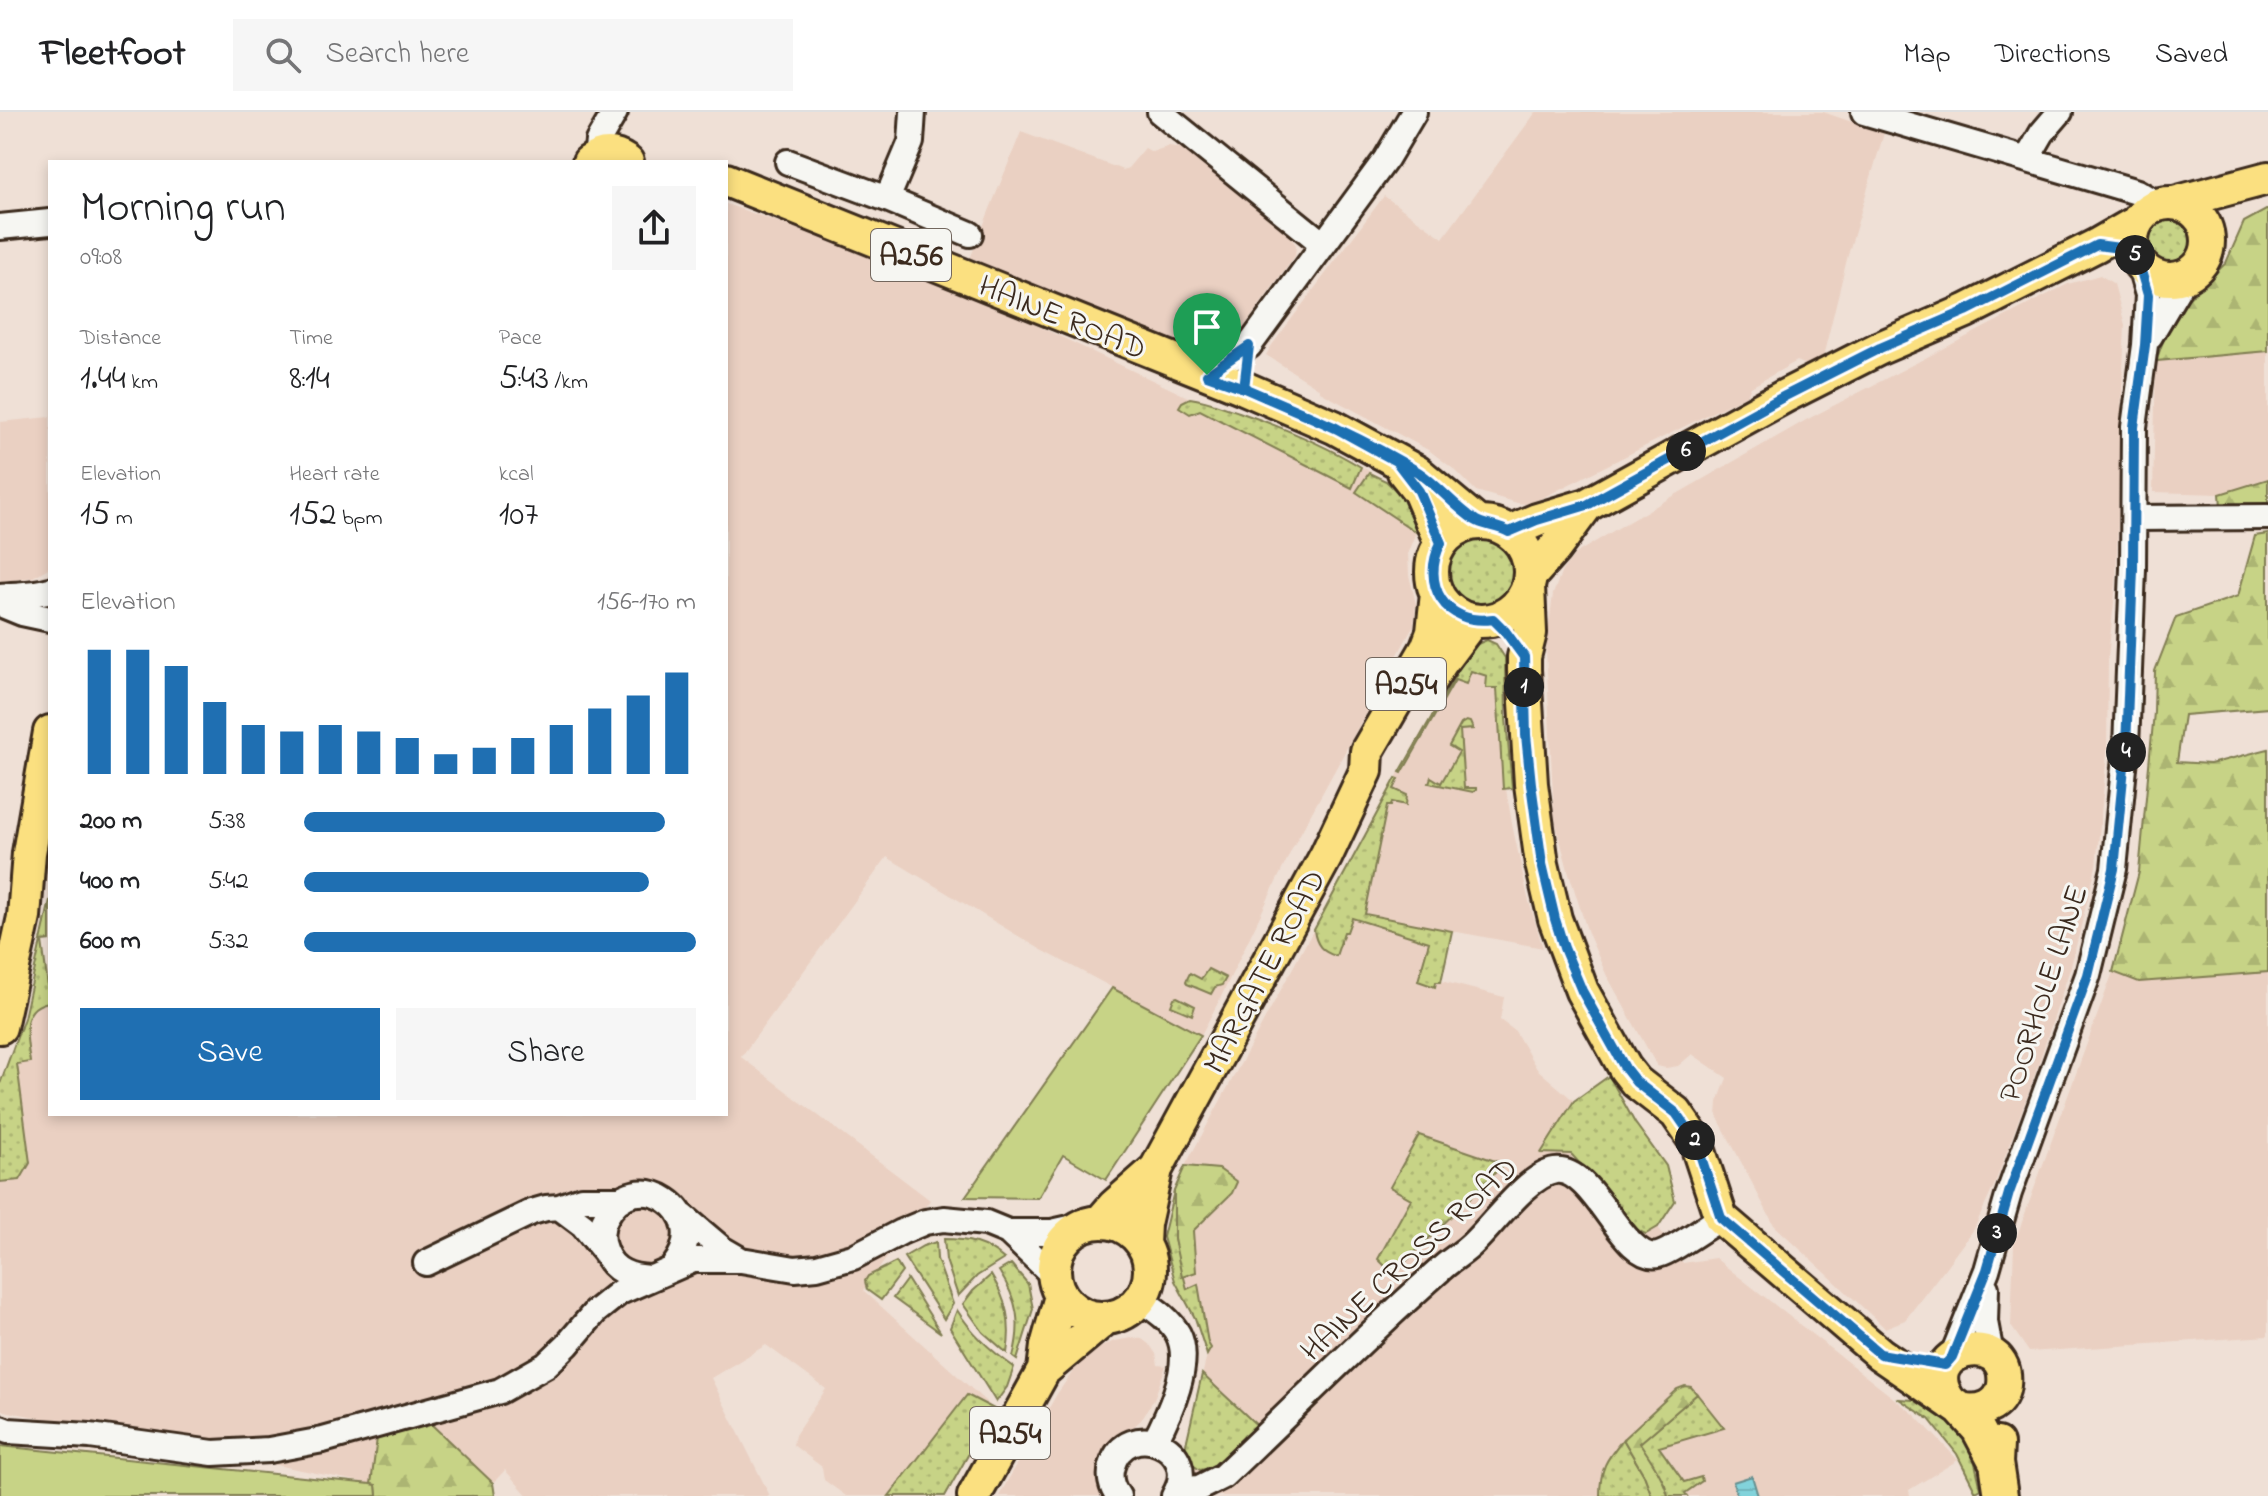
<!DOCTYPE html>
<html lang="en">
<head>
<meta charset="utf-8">
<style>
	:root { --surface:#fff; --page:#f6f6f6; --text:#202124; --muted:#757577; --line:#e0e0e0; --accent:#1f6fb2 }
	body { margin:0; font-family:"Indie Flower",sans-serif; background:var(--page); color:var(--text); height:100vh; display:flex; flex-direction:column; font-size:30px; white-space:nowrap }
	* { box-sizing:border-box; margin:0 }
	p { font-size:26px; color:var(--muted) }
	.icon { flex:none; width:44px; height:44px; fill:none; stroke:currentColor; stroke-width:2; stroke-linecap:round; stroke-linejoin:round }
	.map { position:relative; flex:1; overflow:hidden }
	.sheet { position:absolute; left:48px; top:48px; width:680px; height:956px; display:flex; flex-direction:column; background:var(--surface); border-radius:0px; box-shadow:0 4px 12px #0003 }
	.sheet>* { flex:none }
	.pin { position:absolute; display:grid; place-items:center; width:68px; height:68px; color:#fff; margin:-82px -34px; border-radius:50% 50% 50% 0; rotate:-45deg; box-shadow:0 0 8px #0007 }
	.pin .icon { rotate:45deg }
	.km { position:absolute; width:40px; height:40px; margin:-20px; border-radius:50%; background:#222; color:#fff; font-size:22px; line-height:40px; text-align:center }
	.round { display:grid; place-items:center; flex:none; width:84px; height:84px; border-radius:0px; background:var(--page) }
	.head { display:flex; align-items:center; justify-content:space-between; height:136px; padding:0 32px }
	h1 { font-size:44px; font-weight:600; line-height:60px }
	.figures { display:grid; grid-template-columns:repeat(3,1fr); gap:12px; height:136px; padding:8px 32px }
	.figures div { display:grid; align-content:center }
	.figures b { font-size:34px; font-weight:600 }
	.figures small { font-size:22px; font-weight:400 }
	.figures p { font-size:22px }
	.chart { height:224px; padding:16px 32px }
	.chart p { display:flex; justify-content:space-between }
	.chart svg { width:100%; height:144px; margin-top:8px; stroke:var(--accent); stroke-width:6 }
	.button { display:flex; gap:16px; margin-top:auto; padding:16px 32px }
	.button a { flex:1; height:92px; border-radius:0px; background:var(--accent); color:#fff; font-size:32px; font-weight:600; line-height:92px; text-align:center }
	.button a+a { background:var(--page); color:var(--text) }
	ul { padding:0 32px; list-style:none; font-size:26px }
	li { display:grid; grid-template-columns:128px 96px 1fr; align-items:center; height:60px }
	li i { height:20px; border-radius:10px; background:var(--accent) }
	header { display:flex; align-items:center; gap:48px; box-sizing:border-box; height:112px; padding:0 40px; background:var(--surface); border-bottom:2px solid var(--line) }
	header strong { font-size:38px }
	nav { display:flex; gap:44px; margin-inline-start:auto; font-size:28px }
	.search { width:560px; height:72px; background:var(--page); display:flex; align-items:center; gap:20px; box-sizing:border-box; padding:0 28px; border-radius:0px; color:var(--muted); font-size:30px }
	.map>svg:first-child { display:block }
	.built { fill:#ead0c2 }
	.grass { fill:url(#grass-dots); stroke:#817e52; stroke-width:2 }
	.forest { fill:url(#forest-firs); stroke:#817e52; stroke-width:2 }
	.park { fill:#c7d386; stroke:#817e52; stroke-width:2 }
	.water { fill:url(#water-rules); stroke:#668f8f; stroke-width:2 }
	.lines { fill:none; stroke-linecap:round; stroke-linejoin:round }
	.minor-casing { stroke:#3b2a1e; stroke-width:30 }
	.major-casing { stroke:#3b2a1e; stroke-width:38 }
	.minor { stroke:#f6f6f2; stroke-width:24 }
	.major { stroke:#fbe080; stroke-width:32 }
	.route-casing { stroke:#fff; stroke-width:16 }
	.route { stroke:#1f6fb2; stroke-width:10 }
	.labels { text-anchor:middle; stroke-width:6; stroke-linejoin:round; paint-order:stroke }
	.shield { fill:#f6f6f2; stroke:#73675e; stroke-width:2 }
	.shield-label { font-size:30px; font-weight:bold; fill:#3b2a1e }
	.street-label { font-size:32px; fill:#3b2a1e; stroke:#f6f6f2 }
</style>
</head>
<body>
<header>
<strong>Fleetfoot</strong>
<div class="search"><svg class="icon" aria-label="search" viewBox="0 0 24 24"><circle cx="10" cy="10" r="6"/><path d="M15 15l6 6"/></svg>Search here</div>
<nav><a>Map</a><a>Directions</a><a>Saved</a></nav>
</header>
<div class="map">
<svg width="2268" height="1384" viewBox="0 0 2268 1384">
	<defs>
		<pattern id="grass-dots" width="8" height="8" patternUnits="userSpaceOnUse" patternTransform="scale(2)"><rect width="8" height="8" fill="#c7d386"/><path d="M2 2h.1M6 6h.1" fill="none" stroke="#acb573" stroke-width="1.8" stroke-linecap="round"/></pattern>
		<pattern id="forest-firs" width="22" height="20" patternUnits="userSpaceOnUse" patternTransform="scale(2)"><rect width="22" height="20" fill="#c7d386"/><path d="M5 1l3.5 6h-7zM16 11l3.5 6h-7z" fill="#acb573"/></pattern>
		<pattern id="water-rules" width="6" height="5" patternUnits="userSpaceOnUse" patternTransform="scale(2)"><rect width="6" height="5" fill="#82d3db"/><path d="M0 2.5h6" fill="none" stroke="#71b5bc"/></pattern>
	</defs>
	<rect width="100%" height="100%" fill="#efe0d6"/>
	<filter id="ink" filterUnits="userSpaceOnUse"><feTurbulence type="fractalNoise" baseFrequency=".0125" numOctaves="2"/><feDisplacementMap in="SourceGraphic" scale="16" xChannelSelector="R" yChannelSelector="G"/><feConvolveMatrix kernelMatrix="1 2 1 2 8 2 1 2 1" color-interpolation-filters="sRGB"/></filter>
	<g filter="url(#ink)">
		<path class="built" d="M1536,0H1823L1884,21L1848,143L1823,245L1806,253L1797,249L1751,275L1747,283L1540,387L1526,392L1517,391L1476,379L1456,359L1430,339L1320,280V277L1266,243L1272,233L1384,84L1443,126Z
			M1021,20L1123,58L1128,56L1145,36L1152,40L1169,34L1187,37L1291,120L1289,123L1296,133L1295,144L1230,234L1218,242L1207,244L969,149Z
			M726,92L853,136L998,195L1190,286L1201,287L1261,308L1333,338L1386,369L1409,391L1416,420L1408,440L1409,463L1416,492L1414,513L1293,735L1220,887L1201,923L1040,837L887,745L741,945L930,1088L863,1178L995,1298L946,1384H846L824,1368L822,1355L793,1333L795,1323L826,1277L766,1233L711,1266L770,1384H528L505,1358L493,1371L431,1312L377,1326L371,1372L5,1299L0,1296V1070L20,1068L30,1051L17,952L29,903L44,890H50V1002H726Z
			M2100,163L2114,172L2125,213L2121,303L2116,472L2108,545L2107,640L2096,754L2071,854L2032,971L1994,1074L1974,1117L1945,1156L1905,1208L1885,1216L1774,1113L1717,1004L1718,990L1727,966L1692,942L1678,954L1666,956L1657,954L1606,862L1588,821L1568,758L1554,705L1546,538L1553,482L1562,459L1575,442L1628,410L1806,308L2068,172Z
			M2268,239V367L2220,382L2153,380L2156,249Z
			M50,305V455L33,465L0,470V310Z
			M1492,539L1502,615L1506,677L1513,717L1528,786L1543,836L1452,819L1441,869L1504,885L1500,908L1515,919L1537,957L1574,989L1609,964L1635,1011L1666,1054L1675,1089L1658,1115L1683,1151L1715,1146L1915,1303L1958,1348L1909,1378L1910,1384H1181L1184,1341L1207,1243L1195,1206L1175,1169L1163,1125L1174,1079L1185,1054L1396,666L1456,559Z
			M2113,860L2139,870L2268,860V1224L2029,1240L2011,1214L2014,1132Z
			M1132,1226L1142,1227L1150,1233L1156,1242L1158,1253L1166,1254L1154,1287L1141,1308L1129,1319L1111,1331L1102,1345L1099,1359L1105,1384H999L1057,1282L1076,1255L1093,1239L1114,1229Z"/>
		<path class="grass" d="M2148 129a22 22 0 1 1 44 0a22 22 0 1 1-44 0Z
			M1190,286C1207,288 1223,295 1239,300C1282,315 1323,332 1361,355L1352,376L1200,298L1190,302L1179,295L1182,290Z
			M1369,361L1386,369L1409,391L1416,420L1356,380Z
			M1448 461a33 33 0 1 1 66 0a33 33 0 1 1-66 0Z
			M1487,528L1496,532L1505,546L1506,606L1512,676L1503,677L1497,576H1486L1487,564L1471,559L1466,572L1455,568L1402,661L1400,660L1467,543L1475,533Z
			M1466,609L1470,610L1473,617L1460,618L1464,676H1476V678L1473,680L1429,671L1431,665L1441,671L1459,640L1449,634L1461,612Z
			M1396,666L1399,667L1394,677L1407,683L1406,693L1392,690L1391,694H1387L1365,802L1452,819L1441,870H1436L1435,875L1418,869L1429,830L1352,806L1347,820H1344L1336,844C1322,840 1316,833 1314,818Z
			M50,788V828L42,829L50,890C18,894 27,927 30,950L17,952L30,1051L20,1068L0,1070V972L24,906Z
			M1208,857L1226,866L1222,873L1215,875L1211,882L1187,872L1186,869L1190,861L1201,867Z
			M1177,885L1195,894L1192,903L1171,894L1174,886Z
			M1609,964L1635,1011L1666,1054L1675,1089L1658,1115L1646,1122C1626,1117 1589,1059 1571,1042L1541,1041L1574,989Z
			M1419,1023L1504,1052L1393,1162L1378,1147L1411,1087L1390,1075Z
			M1174,1079V1127L1187,1177L1198,1172L1208,1231L1211,1236L1207,1243L1195,1206L1175,1169L1163,1125Z
			M944,1127C968,1127 985,1131 1004,1147L977,1164L958,1184L946,1148Z
			M936,1130L937,1147L953,1192L944,1207L904,1145L923,1134Z
			M896,1150L902,1160L881,1188L867,1178L865,1169L868,1164Z
			M1011,1152L1028,1172L1033,1197L1017,1248L1013,1245C1022,1211 1018,1189 999,1159Z
			M991,1163C1007,1188 1012,1212 1007,1241L983,1220L963,1192L973,1179Z
			M907,1167L941,1221L893,1186Z
			M957,1198C972,1222 991,1239 1014,1255L1007,1275L996,1290L950,1216Z
			M1202,1262L1263,1319L1215,1355L1200,1358L1187,1349L1184,1341Z
			M1697,1282L1724,1316L1659,1335L1684,1370L1701,1365L1702,1369L1685,1381L1687,1384H1668L1665,1373L1639,1331Z
			M967,1283L994,1297L945,1384H889Z
			M1899,1287L1914,1288L1963,1320L1974,1347L1981,1377L1976,1380L1957,1342L1929,1307Z
			M1623,1327L1644,1363L1652,1384H1600C1600,1356 1606,1348 1623,1327Z"/>
		<path class="forest" d="M2268,97V239L2156,249L2166,221L2184,191L2226,151L2244,110Z
			M2268,367V395L2221,394L2220,382Z
			M2268,422V596L2184,603L2177,650L2210,652L2268,637V860L2139,870L2113,860L2139,760L2154,600L2155,559L2176,505L2238,484L2255,424Z
			M1185,1054L1219,1057L1237,1070L1232,1081L1193,1119L1196,1160L1182,1165L1174,1127V1079Z
			M1685,1274L1691,1275L1697,1282L1640,1331C1651,1348 1663,1364 1668,1384H1652L1644,1363L1623,1327L1677,1277Z
			M431,1312L493,1371L495,1384H377L376,1373L371,1372L377,1326Z"/>
		<path class="park" d="M1112,876L1201,923L1106,1068L1063,1043L1038,1086L965,1085Z
			M0,1334L371,1372L376,1373L377,1384H0Z"/>
		<path class="water" d="M1752,1364L1758,1384H1737L1733,1370Z"/>
		<g class="lines">
			<defs>
				<path id="minor" d="M1160,0L1323,132
					M1864,0L2137,80L2159,93
					M596,46L598,29L615,0
					M2027,47L2042,21L2060,0
					M788,50L887,87L970,122
					M887,87L911,30L913,0
					M0,115L50,110
					M2150,224L2185,165
					M1207,263L1249,234L1386,47L1414,0
					M2134,406L2268,405
					M0,484C16,482 35,483 50,478
					M0,492L22,501L50,507
					M559,1095L583,1113L604,1139
					M683,1104L722,1137L741,1148
					M1008,1120H1052L1079,1114
					M426,1151L532,1100L546,1096L559,1095L581,1087H621
					M650,1166C631,1165 613,1160 605,1140C600,1129 600,1115 606,1105C634,1050 716,1098 674,1154
					M1986,1176L1985,1210L1991,1242
					M1141,1188C1154,1197 1170,1207 1178,1222C1193,1251 1169,1302 1155,1329
					M1952,1245L1987,1158L2009,1081L2088,863L2114,757L2126,635L2133,457L2134,315L2145,233L2148,183L2139,152
					M0,1316L8,1319L90,1324L213,1341L269,1338L323,1328L500,1279L546,1253L567,1233L595,1200L620,1180L693,1148H741L795,1157L817,1155L853,1145L901,1120L925,1110L944,1107L986,1111L1008,1120L1054,1164
					M1178,1378L1199,1376L1223,1364C1296,1295 1366,1223 1440,1158C1449,1149 1460,1143 1469,1135C1491,1116 1527,1063 1555,1059C1594,1054 1623,1151 1658,1143C1671,1140 1707,1114 1721,1106
					M1118,1384C1111,1375 1109,1364 1112,1354C1126,1304 1204,1335 1174,1384"/>
				<path id="major" d="M589,50C602,41 614,41 627,50
					M726,68L1244,276L1334,315L1417,360L1478,411
					M2132 129a38 38 0 1 1 76 0a38 38 0 1 1-76 0Z
					M2174,91L2268,66
					M1404,360L1419,379L1441,431
					M1432 460a49 49 0 1 1 98 0a49 49 0 1 1-98 0Z
					M1509,420L1537,408L1587,393L1785,284L1880,236L1966,199L2097,133L2137,110
					M1530,464L1555,436L1587,393
					M1528,474L1530,521L1524,545V558L1531,672L1542,752L1555,807L1582,879L1625,956L1636,970L1676,1001L1696,1030L1721,1106L1880,1242L1960,1297L1978,1317L1996,1351
					M1427,573L1440,552L1473,508
					M0,915L24,805L29,741L50,620
					M1101,1109L1114,1094L1156,1057
					M1054 1158a48 48 0 1 1 96 0a48 48 0 1 1-96 0Z
					M1143,1132L1144,1112L1156,1057L1326,744L1366,659L1367,639L1427,536L1433,520L1437,481
					M1044,1258L1047,1234L1061,1184
					M1951,1291C1910,1237 2011,1214 2004,1273C2001,1295 1979,1302 1960,1297
					M1997,1332L1996,1351L2001,1384
					M974,1384L1044,1258L1106,1206"/>
			</defs>
			<use href="#minor" class="minor-casing"/>
			<use href="#major" class="major-casing"/>
			<use href="#minor" class="minor"/>
			<use href="#major" class="major"/>
		</g>
	</g>
	<g class="lines" filter="url(#ink)">
		<defs>
			<path id="route" d="M1207,263L1244,276L1334,315L1396,349L1419,379L1441,431C1420,472 1445,514 1493,507L1505,519L1524,545L1526,623L1531,672L1542,752L1555,807L1564,836L1582,879L1625,956L1636,970L1676,1001L1696,1030L1721,1106L1880,1242L1945,1253L1952,1245L1987,1158L2009,1081L2088,863L2114,757L2126,635L2133,457L2134,315L2145,233L2148,183L2139,152L2134,142L2127,137L2097,133L1966,199L1880,236L1785,284L1587,393L1537,408L1509,420C1498,414 1482,413 1475,408C1454,394 1439,374 1418,360C1363,326 1303,301 1244,276L1249,234L1207,263"/>
		</defs>
		<use href="#route" class="route-casing"/>
		<use href="#route" class="route"/>
	</g>
	<g class="labels">
		<g class="shield">
			<rect x="871" y="117" width="80" height="52" rx="6"/>
			<rect x="1366" y="546" width="80" height="52" rx="6"/>
			<rect x="970" y="1295" width="80" height="52" rx="6"/>
		</g>
		<g class="shield-label">
			<text x="911" y="153">A256</text>
			<text x="1406" y="582">A254</text>
			<text x="1010" y="1331">A254</text>
		</g>
		<g class="street-label">
			<text transform="translate(1063 204) rotate(22)" y="11">HAINE ROAD</text>
			<text transform="translate(1263 859) rotate(-62)" y="11">MARGATE ROAD</text>
			<text transform="translate(2042 881) rotate(-72)" y="11">POORHOLE LANE</text>
			<text transform="translate(1408 1146) rotate(-43)" y="11">HAINE CROSS ROAD</text>
		</g>
	</g>
</svg>
<div class="pin" style="left:1207px;top:263px;background:#1e9e55"><svg class="icon" aria-label="arrive" viewBox="0 0 24 24"><path d="M6 21V4h12l-3 4 3 4H6"/></svg></div>
<b class="km" style="left:1524px;top:575px">1</b>
<b class="km" style="left:1695px;top:1028px">2</b>
<b class="km" style="left:1997px;top:1121px">3</b>
<b class="km" style="left:2126px;top:640px">4</b>
<b class="km" style="left:2135px;top:143px">5</b>
<b class="km" style="left:1686px;top:339px">6</b>
<section class="sheet">
<div class="head"><div><h1>Morning run</h1><p>09:08</p></div><a class="round"><svg class="icon" aria-label="share" viewBox="0 0 24 24"><path d="M12 15V3M7 8l5-5 5 5M5 13v7h14v-7"/></svg></a></div>
<div class="figures">
<div><p>Distance</p><b>1.44<small> km</small></b></div>
<div><p>Time</p><b>8:14</b></div>
<div><p>Pace</p><b>5:43<small> /km</small></b></div>
</div>
<div class="figures">
<div><p>Elevation</p><b>15<small> m</small></b></div>
<div><p>Heart rate</p><b>152<small> bpm</small></b></div>
<div><p>kcal</p><b>107</b></div>
</div>
<div class="chart"><p><span>Elevation</span>156–170 m</p>
<svg viewBox="0 0 160 44" preserveAspectRatio="none"><path d="M5 44V6M15 44V6M25 44V11M35 44V22M45 44V29M55 44V31M65 44V29M75 44V31M85 44V33M95 44V38M105 44V36M115 44V33M125 44V29M135 44V24M145 44V20M155 44V13"/></svg>
</div>
<ul>
<li><b>200 m</b>5:38<i style="width:92%"></i></li>
<li><b>400 m</b>5:42<i style="width:88%"></i></li>
<li><b>600 m</b>5:32<i style="width:100%"></i></li>
</ul>
<div class="button"><a>Save</a><a>Share</a></div>
</section>
</div>
</body>
</html>
